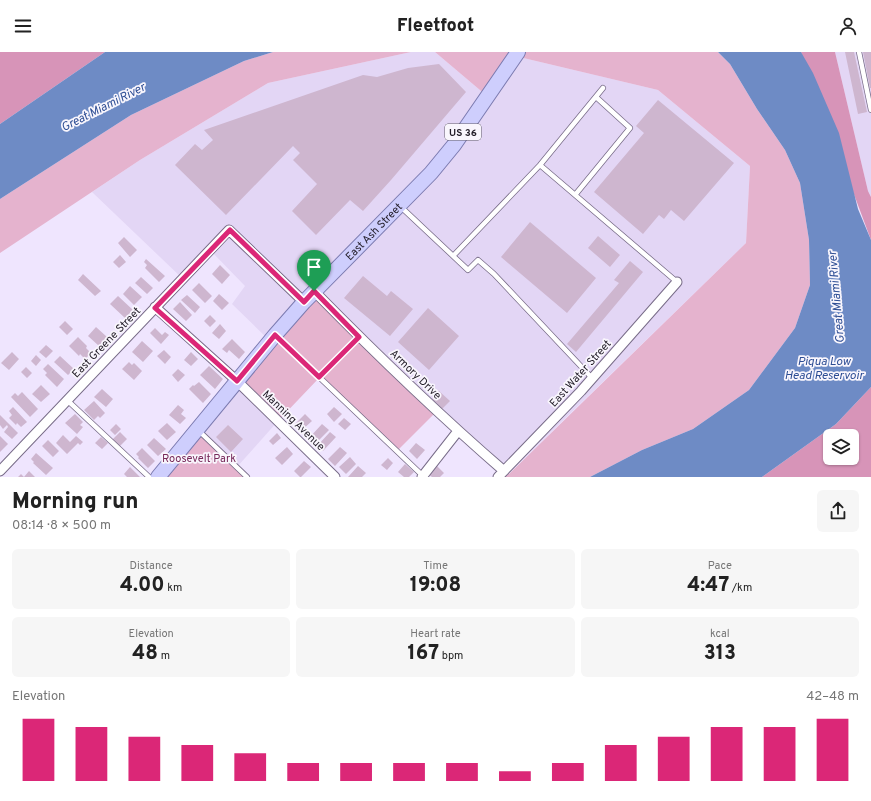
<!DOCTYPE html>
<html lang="en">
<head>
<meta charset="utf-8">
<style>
	:root { --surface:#fff; --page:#f6f6f6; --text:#222; --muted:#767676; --accent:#db2777 }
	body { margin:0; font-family:Overpass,sans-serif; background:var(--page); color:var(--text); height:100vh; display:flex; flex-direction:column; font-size:15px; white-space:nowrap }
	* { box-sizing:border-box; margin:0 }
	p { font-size:13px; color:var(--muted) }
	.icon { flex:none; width:22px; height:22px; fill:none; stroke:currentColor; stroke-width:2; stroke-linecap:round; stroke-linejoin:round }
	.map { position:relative; height:425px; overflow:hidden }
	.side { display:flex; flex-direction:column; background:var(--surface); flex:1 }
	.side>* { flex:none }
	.controls { position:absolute; left:823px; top:377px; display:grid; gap:8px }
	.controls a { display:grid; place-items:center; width:36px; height:36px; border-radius:6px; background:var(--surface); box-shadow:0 1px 3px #0004; font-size:20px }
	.pin { position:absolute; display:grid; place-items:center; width:34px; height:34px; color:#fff; margin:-41px -17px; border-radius:50% 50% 50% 0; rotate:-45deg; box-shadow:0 0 4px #0007 }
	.pin .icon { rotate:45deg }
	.round { display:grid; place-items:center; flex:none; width:42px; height:42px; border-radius:6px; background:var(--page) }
	.summary { display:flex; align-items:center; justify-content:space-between; height:68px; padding:0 12px }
	h1 { font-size:22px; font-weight:800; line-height:30px }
	.stats { display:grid; grid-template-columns:repeat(3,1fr); gap:6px; height:68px; padding:4px 12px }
	.stats div { display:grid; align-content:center; border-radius:6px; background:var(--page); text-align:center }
	.stats b { font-size:20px; font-weight:800 }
	.stats small { font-size:11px; font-weight:400 }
	.stats p { font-size:11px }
	.chart { height:112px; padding:8px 12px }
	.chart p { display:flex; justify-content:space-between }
	.chart svg { width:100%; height:72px; margin-top:4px; stroke:var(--accent); stroke-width:6 }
	header { display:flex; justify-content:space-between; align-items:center; height:52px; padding:0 12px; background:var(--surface); font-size:18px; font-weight:800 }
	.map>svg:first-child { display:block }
	.built { fill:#e3d6f5 }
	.green { fill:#e5b3ce }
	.forest { fill:#d794b8; fill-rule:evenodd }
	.water { fill:#6e8bc5 }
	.building { fill:#ceb6cf }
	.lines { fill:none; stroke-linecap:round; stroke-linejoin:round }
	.service-casing { stroke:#786c88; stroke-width:6 }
	.minor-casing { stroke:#786c88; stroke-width:11 }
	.primary-casing { stroke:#7c7bb0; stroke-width:16 }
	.service { stroke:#fff; stroke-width:4.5 }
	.minor { stroke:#fff; stroke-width:9 }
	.primary { stroke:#cecefd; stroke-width:14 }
	.route-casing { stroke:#fff; stroke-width:8 }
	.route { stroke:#db2777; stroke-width:5 }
	.labels { text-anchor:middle; stroke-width:3.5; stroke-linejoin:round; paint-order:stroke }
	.shield { fill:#f9f6fd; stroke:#615d66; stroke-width:1 }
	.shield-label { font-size:10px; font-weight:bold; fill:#201b26 }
	.street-label { font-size:11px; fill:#201b26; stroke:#f9f6fd }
	.park-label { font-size:11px; fill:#77295a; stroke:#f9f6fd }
	.water-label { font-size:12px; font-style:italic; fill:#2d4d94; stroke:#f9f6fd }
</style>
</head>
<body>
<header><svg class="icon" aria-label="menu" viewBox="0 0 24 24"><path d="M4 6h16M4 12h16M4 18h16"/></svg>Fleetfoot<svg class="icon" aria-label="person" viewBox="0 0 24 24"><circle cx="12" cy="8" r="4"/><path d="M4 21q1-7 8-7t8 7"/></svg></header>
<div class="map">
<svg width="871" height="425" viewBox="0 0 871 425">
	<rect width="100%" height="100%" fill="#efe5fe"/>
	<path class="built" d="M411,0H435L487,44L515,4L658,38L750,114L746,191L508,422L458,379L359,285L270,289L232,252L245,234L210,198L183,227L92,140L140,108L268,31Z
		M835,0H871V145L868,139Z
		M237,329L278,369L237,415L198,377Z"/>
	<path class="green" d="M273,0H411L268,31L140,108L0,201V147L131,63L244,9Z
		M435,0H718L730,12L757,57L785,98L800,131L809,188L810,233L795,276L749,338L693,377L642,398L590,425H498L504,419L509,422L746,191L750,114L658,38L515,4L487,44Z
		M314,239L437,359L397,399L319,326L278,369L237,329Z
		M198,377L247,425H158Z"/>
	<path class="forest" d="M0,0H105L0,72Z
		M801,0H835L868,139L871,145V188Z
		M871,335V425H762L836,372ZM830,384H852V406H830Z"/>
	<path class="water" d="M105,0H273L244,9L131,63L0,147V72Z
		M718,0H801L813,21L839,81L858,157L871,188V335L836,372L762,425H590L642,398L693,377L749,338L795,276L810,233L809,188L800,131L785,98L757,57L730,12Z"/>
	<path class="building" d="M845,0H854L867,60L858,62Z
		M863,0H871V36H870Z
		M439,12L466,40L391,128L363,159L350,148L316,183L292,159L317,132L293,108L300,101L293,94L226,163L175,113L195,92L202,98L213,88L204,78L363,23L377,25L408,16Z
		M658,48L734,111L684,169L671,158L664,167L659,163L643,182L594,140L644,81L636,74Z
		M530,170L596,226L567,261L501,205Z
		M598,184L620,203L610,215L588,196Z
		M124,185L137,198L130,205L118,191Z
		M120,203L126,210L119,216L113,210Z
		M146,207L165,224L159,230L145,216L147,213L144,210Z
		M630,209L643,220L576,300L567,292L619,231L614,228Z
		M220,213L230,223L222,232L212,222Z
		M83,222L101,239L95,244L78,228Z
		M363,224L387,244L391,239L413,257L390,284L344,246Z
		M141,225L153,236L147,242L135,231Z
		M199,231L212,244L205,251L192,238Z
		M130,234L142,245L134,253L123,242Z
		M219,242L229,251L222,258L213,249Z
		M187,243L200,255L195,261L181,248Z
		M118,244L133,258L125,266L110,252Z
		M180,250L192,263L186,269L173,257Z
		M428,256L459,284L429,318L398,290Z
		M210,263L216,269L210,275L204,269Z
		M65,269L73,277L67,283L59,275Z
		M220,272L226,279L219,287L212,281Z
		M96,275L107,285L99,294L88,284Z
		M155,276L162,283L165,280L169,283L161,292L150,281Z
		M78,285L87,294L86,296L91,301L85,307L80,302L79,304L69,294Z
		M232,287L245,300L239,307L229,298L227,301L222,297Z
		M142,289L153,299L143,310L132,300Z
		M46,293L53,299L46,306L39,300Z
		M164,298L171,305L165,312L157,304Z
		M12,300L19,307L9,318L1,311Z
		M191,300L198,307L191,314L184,308Z
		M36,303L41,308L36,314L31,309Z
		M60,304L74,317L68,323L54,310Z
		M129,310L132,313L134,311L142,319L134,328L122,317Z
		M48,312L64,327L57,335L45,323L47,321L43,317Z
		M209,314L223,327L215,337L200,323Z
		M26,315L32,321L27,326L21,320Z
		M178,317L185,323L178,330L172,323Z
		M199,330L211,342L203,351L189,337L193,333L194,334Z
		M41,333L50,342L41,350L32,342Z
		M102,337L113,347L106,355L94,345Z
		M439,339L450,349L442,357L432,347Z
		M22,340L38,357L30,365L11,345L15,341L18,344Z
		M94,349L105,361L100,366L98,364L94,368L84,358Z
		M178,353L184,358L181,362L186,366L180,372L169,363Z
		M13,355L27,370L21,375L17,371L16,373L9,366L12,363L9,359Z
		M334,355L342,362L334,370L327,362Z
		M75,362L83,370L80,373L83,375L77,382L65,371Z
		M305,362L312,369L302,378L295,372Z
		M0,363L18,381L12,387L4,380L8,375L7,373L3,377L0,373Z
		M344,366L351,372L345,378L338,372Z
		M167,371L176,380L167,388L158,379Z
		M116,372L121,377L115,383L110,378Z
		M322,372L329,378L315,392L309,386Z
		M228,373L243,387L231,400L216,385Z
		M120,380L127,387L119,395L112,388Z
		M330,380L336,385L323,399L318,393Z
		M277,381L281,386L273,393L269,389Z
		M63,383L70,390L76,384L83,390L80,393L78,391L67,402L56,391Z
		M0,384L8,392L0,400Z
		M101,385L108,391L102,397L95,391Z
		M154,386L166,397L158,404L147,393Z
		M48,388L59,399L53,405L42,394Z
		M416,391L425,398L417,407L409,399Z
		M287,395L293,402L282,413L275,406Z
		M340,395L347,401L335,414L328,407Z
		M142,396L155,409L148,416L138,406L139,405L136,402Z
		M36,401L53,416L46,423L33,411L34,410L31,407Z
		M350,405L356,412L346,422L339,415Z
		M388,406L393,411L387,418L381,413Z
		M304,409L311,415L301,425H300L294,419Z
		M405,412L414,420L409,425H404L398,420Z
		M358,414L366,421L362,425H348Z
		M437,414L444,421L440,425H432L429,423Z
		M130,415L140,425H127L124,422Z
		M29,419L35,425H18L21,422L24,425Z"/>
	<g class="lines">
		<defs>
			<path id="service" d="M859,0L871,58
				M540,113L677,230
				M575,143L630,76L596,45
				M401,155L468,218L478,208L494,222L592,326
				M454,203L540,113L603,36
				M276,284L423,424
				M319,325L359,285
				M67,348L149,425
				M199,379L247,425"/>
			<path id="minor" d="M314,239C375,301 438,362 504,419
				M155,255L237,329L335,425
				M0,419L229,178L304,250
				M422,425L458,379
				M498,425L581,339L677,230"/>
			<g id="primary">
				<path id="s1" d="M158,425L275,283L304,250L431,121L454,93L518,0"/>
			</g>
		</defs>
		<use href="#service" class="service-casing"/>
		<use href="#minor" class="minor-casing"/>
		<use href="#primary" class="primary-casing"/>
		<use href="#service" class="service"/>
		<use href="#minor" class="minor"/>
		<use href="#primary" class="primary"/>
	</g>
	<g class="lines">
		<defs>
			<path id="route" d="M230,178L304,250L314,239L359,285L319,325L275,283L237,329L155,256Z"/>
		</defs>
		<use href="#route" class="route-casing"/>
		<use href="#route" class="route"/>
	</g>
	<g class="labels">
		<rect class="shield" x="445" y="72" width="36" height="16" rx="3"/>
		<g class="shield-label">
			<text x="463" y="84">US 36</text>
		</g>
		<g class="street-label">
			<text dy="4" stroke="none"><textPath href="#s1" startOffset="327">East Ash Street</textPath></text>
			<text transform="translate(106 290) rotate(-46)" y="4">East Greene Street</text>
			<text transform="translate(580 321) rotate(-48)" y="4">East Water Street</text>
			<text transform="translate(416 322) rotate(44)" y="4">Armory Drive</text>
			<text transform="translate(294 368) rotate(44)" y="4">Manning Avenue</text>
		</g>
		<g class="park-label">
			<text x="199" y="410">Roosevelt Park</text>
		</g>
		<g class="water-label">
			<text transform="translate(103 55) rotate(-27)" y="4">Great Miami River</text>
			<text transform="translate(836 245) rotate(-95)" y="4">Great Miami River</text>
			<text x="824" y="313">Piqua Low<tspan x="824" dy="14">Head Reservoir</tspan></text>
		</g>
	</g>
</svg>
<div class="controls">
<a><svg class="icon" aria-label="layers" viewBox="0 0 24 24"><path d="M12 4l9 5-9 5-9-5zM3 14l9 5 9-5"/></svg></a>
</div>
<div class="pin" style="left:314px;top:239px;background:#1e9e55"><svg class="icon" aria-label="arrive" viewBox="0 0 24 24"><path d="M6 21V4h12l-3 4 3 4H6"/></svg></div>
</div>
<section class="side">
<div class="summary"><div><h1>Morning run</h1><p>08:14 · 8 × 500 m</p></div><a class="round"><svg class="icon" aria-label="share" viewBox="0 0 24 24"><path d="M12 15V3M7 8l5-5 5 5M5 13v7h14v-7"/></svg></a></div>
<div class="stats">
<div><p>Distance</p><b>4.00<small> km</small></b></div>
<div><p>Time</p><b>19:08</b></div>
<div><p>Pace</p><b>4:47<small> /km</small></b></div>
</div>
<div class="stats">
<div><p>Elevation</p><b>48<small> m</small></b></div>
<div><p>Heart rate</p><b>167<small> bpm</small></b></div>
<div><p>kcal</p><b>313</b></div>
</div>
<div class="chart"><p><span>Elevation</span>42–48 m</p>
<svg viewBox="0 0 160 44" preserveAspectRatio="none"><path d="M5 44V6M15 44V11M25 44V17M35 44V22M45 44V27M55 44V33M65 44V33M75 44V33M85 44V33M95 44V38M105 44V33M115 44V22M125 44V17M135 44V11M145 44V11M155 44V6"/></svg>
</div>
</section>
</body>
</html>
